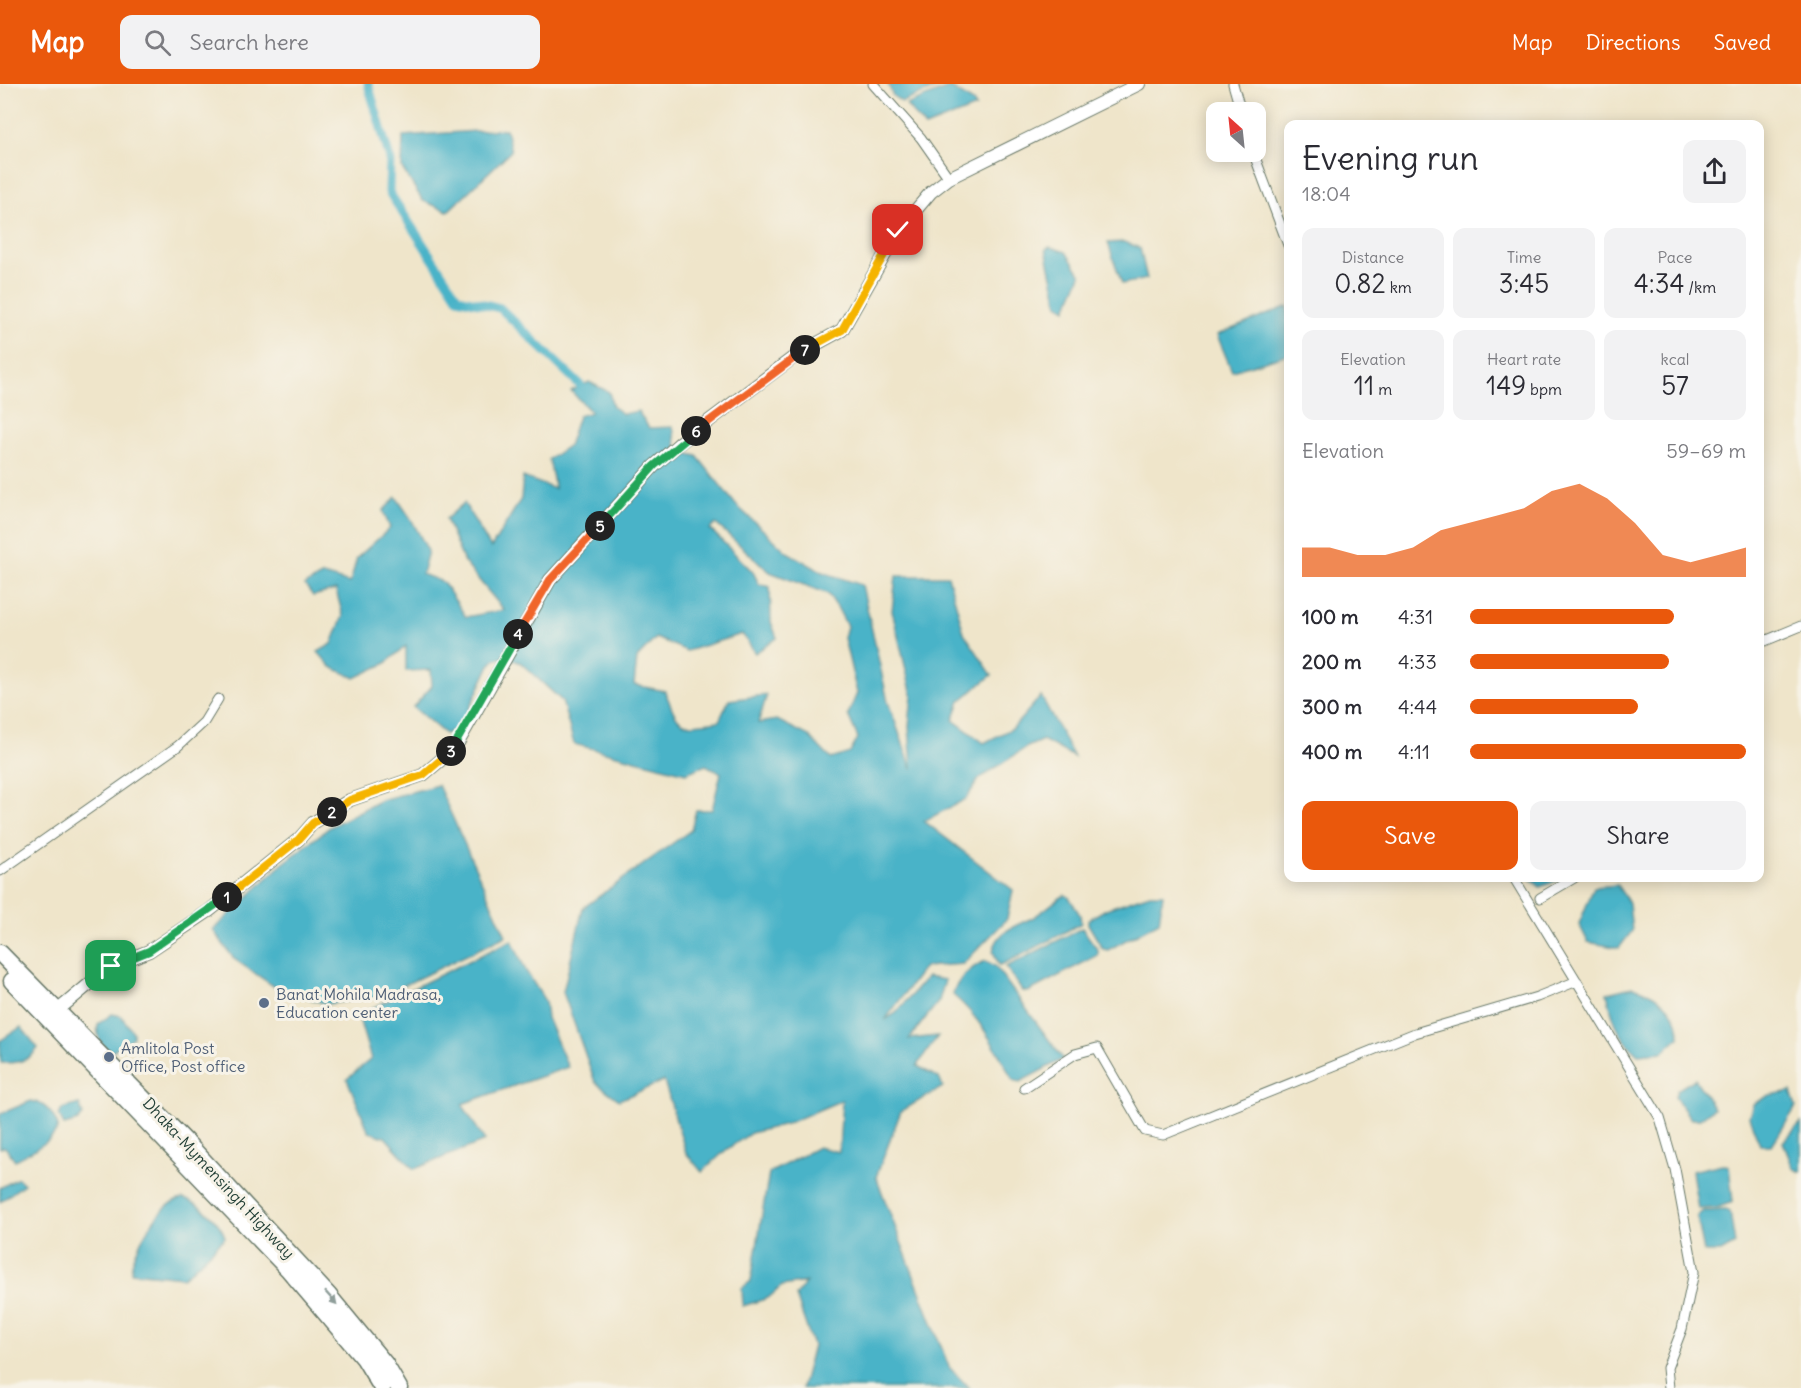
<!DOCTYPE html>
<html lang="en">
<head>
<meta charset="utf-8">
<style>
	:root { --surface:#fff; --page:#f2f2f3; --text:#2b2b33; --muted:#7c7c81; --accent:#ea580c }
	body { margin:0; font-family:Delius,sans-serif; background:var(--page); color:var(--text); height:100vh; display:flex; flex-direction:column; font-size:22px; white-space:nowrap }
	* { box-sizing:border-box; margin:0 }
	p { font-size:20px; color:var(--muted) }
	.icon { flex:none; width:33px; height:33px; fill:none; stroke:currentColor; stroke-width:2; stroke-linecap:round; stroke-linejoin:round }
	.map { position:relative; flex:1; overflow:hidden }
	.sheet { position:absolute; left:1284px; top:36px; width:480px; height:762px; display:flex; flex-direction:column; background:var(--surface); border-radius:12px; box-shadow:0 3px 15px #0003 }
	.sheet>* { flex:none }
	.needle { width:39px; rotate:333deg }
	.controls { position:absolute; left:1206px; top:18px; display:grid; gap:12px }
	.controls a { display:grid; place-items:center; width:60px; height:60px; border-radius:12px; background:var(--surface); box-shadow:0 3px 15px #0003; font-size:30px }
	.pin { position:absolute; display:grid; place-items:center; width:51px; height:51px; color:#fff; margin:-26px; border-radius:12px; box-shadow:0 3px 9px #0006 }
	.km { position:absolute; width:30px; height:30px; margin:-15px; border-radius:50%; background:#222; color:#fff; font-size:16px; line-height:30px; text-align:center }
	.round { display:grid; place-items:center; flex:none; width:63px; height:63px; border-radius:12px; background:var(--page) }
	.summary { display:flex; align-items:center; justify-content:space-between; height:102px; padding:0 18px }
	h1 { font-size:33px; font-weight:600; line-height:45px }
	.stats { display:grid; grid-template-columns:repeat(3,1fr); gap:9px; height:102px; padding:6px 18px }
	.stats div { display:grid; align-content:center; border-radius:12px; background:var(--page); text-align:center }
	.stats b { font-size:26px; font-weight:600 }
	.stats small { font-size:16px; font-weight:400 }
	.stats p { font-size:16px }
	.chart { height:168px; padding:12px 18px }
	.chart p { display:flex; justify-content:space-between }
	.chart svg { width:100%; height:108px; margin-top:6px; fill:var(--accent); opacity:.7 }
	.primary-button { display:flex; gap:12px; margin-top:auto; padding:12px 18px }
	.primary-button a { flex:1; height:69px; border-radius:12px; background:var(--accent); color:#fff; font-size:24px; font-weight:600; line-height:69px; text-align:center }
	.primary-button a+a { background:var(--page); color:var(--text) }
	ul { padding:0 18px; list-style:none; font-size:20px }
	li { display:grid; grid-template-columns:96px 72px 1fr; align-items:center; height:45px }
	li i { height:15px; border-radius:8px; background:var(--accent) }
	header { display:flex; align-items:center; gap:36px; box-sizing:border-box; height:84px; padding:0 30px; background:var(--accent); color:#fff }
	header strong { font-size:28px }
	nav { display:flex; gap:33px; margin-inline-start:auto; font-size:21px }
	.search { width:420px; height:54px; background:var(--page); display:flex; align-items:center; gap:15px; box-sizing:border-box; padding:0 21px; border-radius:12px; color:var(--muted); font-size:22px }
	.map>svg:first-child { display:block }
	.water { fill:#4ab3c8; stroke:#34787e; stroke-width:1.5; fill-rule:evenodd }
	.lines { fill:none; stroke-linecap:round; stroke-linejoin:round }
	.canal { stroke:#4ab3c8; stroke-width:9 }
	.minor-casing { stroke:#687868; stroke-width:11 }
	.tertiary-casing { stroke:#687868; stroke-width:14 }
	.trunk-casing { stroke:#687868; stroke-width:19 }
	.minor { stroke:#fff; stroke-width:9 }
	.tertiary { stroke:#fff; stroke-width:12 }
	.trunk { stroke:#fff; stroke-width:16 }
	.oneway { fill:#8f9e9a }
	.split-1-casing { stroke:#fff; stroke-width:12 }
	.split-2-casing { stroke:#fff; stroke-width:12 }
	.split-3-casing { stroke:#fff; stroke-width:12 }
	.split-4-casing { stroke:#fff; stroke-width:12 }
	.split-5-casing { stroke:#fff; stroke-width:12 }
	.split-6-casing { stroke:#fff; stroke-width:12 }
	.split-7-casing { stroke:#fff; stroke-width:12 }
	.split-8-casing { stroke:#fff; stroke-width:12 }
	.split-1 { stroke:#22a559; stroke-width:8 }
	.split-2 { stroke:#f5b400; stroke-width:8 }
	.split-3 { stroke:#f5b400; stroke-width:8 }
	.split-4 { stroke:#22a559; stroke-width:8 }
	.split-5 { stroke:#f0652b; stroke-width:8 }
	.split-6 { stroke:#22a559; stroke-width:8 }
	.split-7 { stroke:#f0652b; stroke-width:8 }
	.split-8 { stroke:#f5b400; stroke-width:8 }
	.service-dot { fill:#5c6f8a; stroke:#f7f3e8; stroke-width:2 }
	.labels { text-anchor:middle; stroke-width:6; stroke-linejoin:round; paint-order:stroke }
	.service-label { font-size:16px; fill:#4e5e75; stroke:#f7f3e8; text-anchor:start }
	.street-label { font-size:16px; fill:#1f3d34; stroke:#f7f3e8 }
</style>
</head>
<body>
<header>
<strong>Map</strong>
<div class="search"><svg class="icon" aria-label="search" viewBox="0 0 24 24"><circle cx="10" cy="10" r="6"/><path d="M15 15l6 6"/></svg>Search here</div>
<nav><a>Map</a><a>Directions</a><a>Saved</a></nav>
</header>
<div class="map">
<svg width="1801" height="1304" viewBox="0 0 1801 1304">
	<rect width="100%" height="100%" fill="#f7f3e8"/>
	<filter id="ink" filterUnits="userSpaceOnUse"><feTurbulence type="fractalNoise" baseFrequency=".0167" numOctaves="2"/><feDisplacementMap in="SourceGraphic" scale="12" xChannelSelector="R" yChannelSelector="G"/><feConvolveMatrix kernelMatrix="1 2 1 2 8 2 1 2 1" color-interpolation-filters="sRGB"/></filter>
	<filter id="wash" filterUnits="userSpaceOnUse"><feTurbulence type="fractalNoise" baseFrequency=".008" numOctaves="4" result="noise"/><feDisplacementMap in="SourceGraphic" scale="24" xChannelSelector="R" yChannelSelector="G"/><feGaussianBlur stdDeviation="1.35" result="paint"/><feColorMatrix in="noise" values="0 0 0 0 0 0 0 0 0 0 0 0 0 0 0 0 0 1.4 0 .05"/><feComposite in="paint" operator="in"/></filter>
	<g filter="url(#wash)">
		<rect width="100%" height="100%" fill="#efe5ca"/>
		<path class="water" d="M888,0H946L902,18L893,12Z
			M950,3L973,18L976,23L925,43L906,21Z
			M506,45L511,67L448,127L423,117L402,84L403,52Z
			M1124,158L1140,164L1147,195L1122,200L1108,159Z
			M1050,163L1066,168L1081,191L1066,225L1058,220L1046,165Z
			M1288,222V270L1232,287L1217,251Z
			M589,298L609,308L613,323L623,330L638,327L649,344L673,343L677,367L697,372L736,421L787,468L822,488L862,501L888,618L912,685L909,642L912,611L892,527L896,492H948L964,549L992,591L960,617L953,636L984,659L1013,644L1041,612L1074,673L1043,656L1027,663L979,695L966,715L924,737L1013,806L1007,835L963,880L924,883L885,936L896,929L927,893L945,896L939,917L909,955L938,952L917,982L939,994L943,1003L901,1027L876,1093L949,1283L969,1304H802L813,1262L796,1212L806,1198L782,1202L768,1214L743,1222L742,1204L751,1197L769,1089L818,1063L839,1068L842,1016L786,1040L751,1049L726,1066L702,1088L686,1069L664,997L619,1016L595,998L563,908L583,824L691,746L696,726H712L721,689L706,681L686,689L574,660L562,617L521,579L507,573L496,575L490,581L461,642L445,650L413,623L432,602L431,586L406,587V562L386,579L355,594L331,583L318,568L332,560L343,532L336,506L313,512L305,501L323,491L350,499L357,474L390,444L383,427L396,413L411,435L428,467L422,490L443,498L466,533L504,526L464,478L446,435L464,419L491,464L521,415L523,393L555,405L549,375L568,362L578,332L591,328L571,307ZM716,440L770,488L828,510L837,523L847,542L844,554L857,609L848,631L858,654L850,669L831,675L809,652L777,636L758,639L767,611L729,616L719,637C679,642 680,646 665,607L634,601L637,574L656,554L687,567L742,550L755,569L777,554L771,538L770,503L759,500L753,488L710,445Z
			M438,701L506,852L380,913L326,920L275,903L234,875L213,846L280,782L330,743L381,716Z
			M1529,794H1564L1540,803Z
			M1617,801L1629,819L1632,847L1619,864L1588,858L1579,840L1594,803Z
			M1150,810H1163L1159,838L1108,866L1103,865L1088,840V836L1106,825Z
			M1065,811L1069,813L1080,831L1081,839C1071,845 1004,881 999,881L993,867C998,846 1016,842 1032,834C1043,828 1053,818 1065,811Z
			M1082,844L1098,866V871L1028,908L1022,907L1006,883Z
			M512,856L526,887L545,917L547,934L568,983L462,1020L485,1057L414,1085L385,1053L369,1048L347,995L371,975L358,931Z
			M986,877L995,882L1063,975L1020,998L1013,996C996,965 981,934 953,911C956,896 972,882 986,877Z
			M1632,903C1656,908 1680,926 1679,953L1663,968L1638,970C1618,953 1612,933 1607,909Z
			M112,930L121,932L133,948V953L111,968C100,963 96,951 98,940Z
			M21,943L38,964C29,978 16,979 1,979L0,957Z
			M1695,995L1714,1024L1700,1035H1691L1675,1013L1677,1006Z
			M1791,1007L1796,1023L1772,1061H1760L1749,1033L1753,1020L1770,1011Z
			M31,1017C45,1019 53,1029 58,1042C54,1059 28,1068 15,1076L5,1063L0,1064V1030Z
			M79,1020L83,1031L78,1037L64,1041L59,1032L62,1025Z
			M1801,1039V1088L1793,1084L1783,1058Z
			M1722,1080L1729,1082L1733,1118L1716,1124L1698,1125L1692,1087Z
			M18,1094L24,1100L0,1118V1104Z
			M183,1115C199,1118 220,1137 225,1153C220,1159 188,1190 183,1193L131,1188C132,1166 159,1118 183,1115Z
			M1726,1126L1730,1128L1735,1160L1721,1168H1704L1697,1132L1703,1127Z"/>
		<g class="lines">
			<path class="canal" d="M368,0L390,75L389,108L458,214L500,224L581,302"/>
		</g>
	</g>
	<g filter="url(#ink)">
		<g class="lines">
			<defs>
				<path id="minor" d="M873,0L921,54L949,94
					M1233,0L1241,28
					M1253,68L1288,161
					M1760,559L1801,542
					M0,787L178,662L204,638L218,615
					M1514,794L1660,1034L1675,1085L1694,1188L1682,1245L1667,1284L1669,1304
					M1540,814L1574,794
					M1024,1004L1075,970L1097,964L1145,1047L1163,1051L1415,949L1537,913L1577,897"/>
				<path id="tertiary" d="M51,932L111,882L149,867L209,827L299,755L313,739L350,716L423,691L455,664L550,496L654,382L681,358L798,270L842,246L899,146L931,108L949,94L1139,0"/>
				<path id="trunk" d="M0,869L186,1058L329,1212L385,1280L399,1304
					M12,897L289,1186L364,1274L382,1304"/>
			</defs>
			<use href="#minor" class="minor-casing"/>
			<use href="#tertiary" class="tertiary-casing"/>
			<use href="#trunk" class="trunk-casing"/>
			<use href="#minor" class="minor"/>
			<use href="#tertiary" class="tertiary"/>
			<use href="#trunk" class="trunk"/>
		</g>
		<defs><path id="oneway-solid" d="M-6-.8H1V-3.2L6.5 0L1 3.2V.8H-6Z" transform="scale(1.5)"/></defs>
		<use class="oneway" href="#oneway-solid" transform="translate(331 1214) rotate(48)"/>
	</g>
	<g class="lines" filter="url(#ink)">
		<defs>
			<path id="split-1" d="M111,882L149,867L227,813"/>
			<path id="split-2" d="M227,813L299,755L313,739L332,728"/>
			<path id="split-3" d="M332,728L350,716L423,691L451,667"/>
			<path id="split-4" d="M451,667L518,550"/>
			<path id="split-5" d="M518,550L550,496L600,442"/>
			<path id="split-6" d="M600,442L654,382L696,347"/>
			<path id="split-7" d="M696,347L805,266"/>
			<path id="split-8" d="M805,266L842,246L898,146"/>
		</defs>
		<use href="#split-1" class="split-1-casing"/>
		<use href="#split-2" class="split-2-casing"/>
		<use href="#split-3" class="split-3-casing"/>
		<use href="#split-4" class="split-4-casing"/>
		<use href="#split-5" class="split-5-casing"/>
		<use href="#split-6" class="split-6-casing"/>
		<use href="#split-7" class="split-7-casing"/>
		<use href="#split-8" class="split-8-casing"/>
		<use href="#split-1" class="split-1"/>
		<use href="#split-2" class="split-2"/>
		<use href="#split-3" class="split-3"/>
		<use href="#split-4" class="split-4"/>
		<use href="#split-5" class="split-5"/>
		<use href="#split-6" class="split-6"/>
		<use href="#split-7" class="split-7"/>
		<use href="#split-8" class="split-8"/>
	</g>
	<g class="service-dot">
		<circle cx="264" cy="919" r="6"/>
		<circle cx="109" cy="973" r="6"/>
	</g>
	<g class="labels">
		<g class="service-label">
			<text x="276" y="916">Banat Mohila Madrasa,<tspan x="276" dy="18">Education center</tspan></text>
			<text x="121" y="970">Amlitola Post<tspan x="121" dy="18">Office, Post office</tspan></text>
		</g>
		<g class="street-label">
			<text transform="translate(219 1094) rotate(47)" y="6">Dhaka-Mymensingh Highway</text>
		</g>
	</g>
</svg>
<div class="controls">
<a><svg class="needle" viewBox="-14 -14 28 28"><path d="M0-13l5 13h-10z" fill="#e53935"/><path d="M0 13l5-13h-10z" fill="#7c7c81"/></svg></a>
</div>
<div class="pin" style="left:111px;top:882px;background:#1e9e55"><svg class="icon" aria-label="arrive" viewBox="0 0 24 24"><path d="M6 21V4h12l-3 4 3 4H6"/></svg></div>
<div class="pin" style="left:898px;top:146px;background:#d93025"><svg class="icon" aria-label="check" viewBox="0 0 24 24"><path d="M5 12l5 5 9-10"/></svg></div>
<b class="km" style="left:227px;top:813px">1</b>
<b class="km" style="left:332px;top:728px">2</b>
<b class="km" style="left:451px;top:667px">3</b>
<b class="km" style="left:518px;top:550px">4</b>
<b class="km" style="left:600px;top:442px">5</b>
<b class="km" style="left:696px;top:347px">6</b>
<b class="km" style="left:805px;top:266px">7</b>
<section class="sheet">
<div class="summary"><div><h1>Evening run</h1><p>18:04</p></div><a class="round"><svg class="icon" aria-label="share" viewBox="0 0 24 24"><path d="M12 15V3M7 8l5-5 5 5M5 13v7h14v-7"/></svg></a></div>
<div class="stats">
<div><p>Distance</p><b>0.82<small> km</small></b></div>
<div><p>Time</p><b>3:45</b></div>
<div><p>Pace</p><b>4:34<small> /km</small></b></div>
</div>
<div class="stats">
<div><p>Elevation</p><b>11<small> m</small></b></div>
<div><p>Heart rate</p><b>149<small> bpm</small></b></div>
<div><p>kcal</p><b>57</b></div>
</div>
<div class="chart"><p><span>Elevation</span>59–69 m</p>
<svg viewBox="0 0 160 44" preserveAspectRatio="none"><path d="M0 44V32L10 32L20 35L30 35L40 32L50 25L60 22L70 19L80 16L90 9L100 6L110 12L120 22L130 35L140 38L150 35L160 32V44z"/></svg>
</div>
<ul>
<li><b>100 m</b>4:31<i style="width:74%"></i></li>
<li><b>200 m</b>4:33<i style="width:72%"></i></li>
<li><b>300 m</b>4:44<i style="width:61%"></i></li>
<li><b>400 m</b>4:11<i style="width:100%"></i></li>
</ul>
<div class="primary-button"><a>Save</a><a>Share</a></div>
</section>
</div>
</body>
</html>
